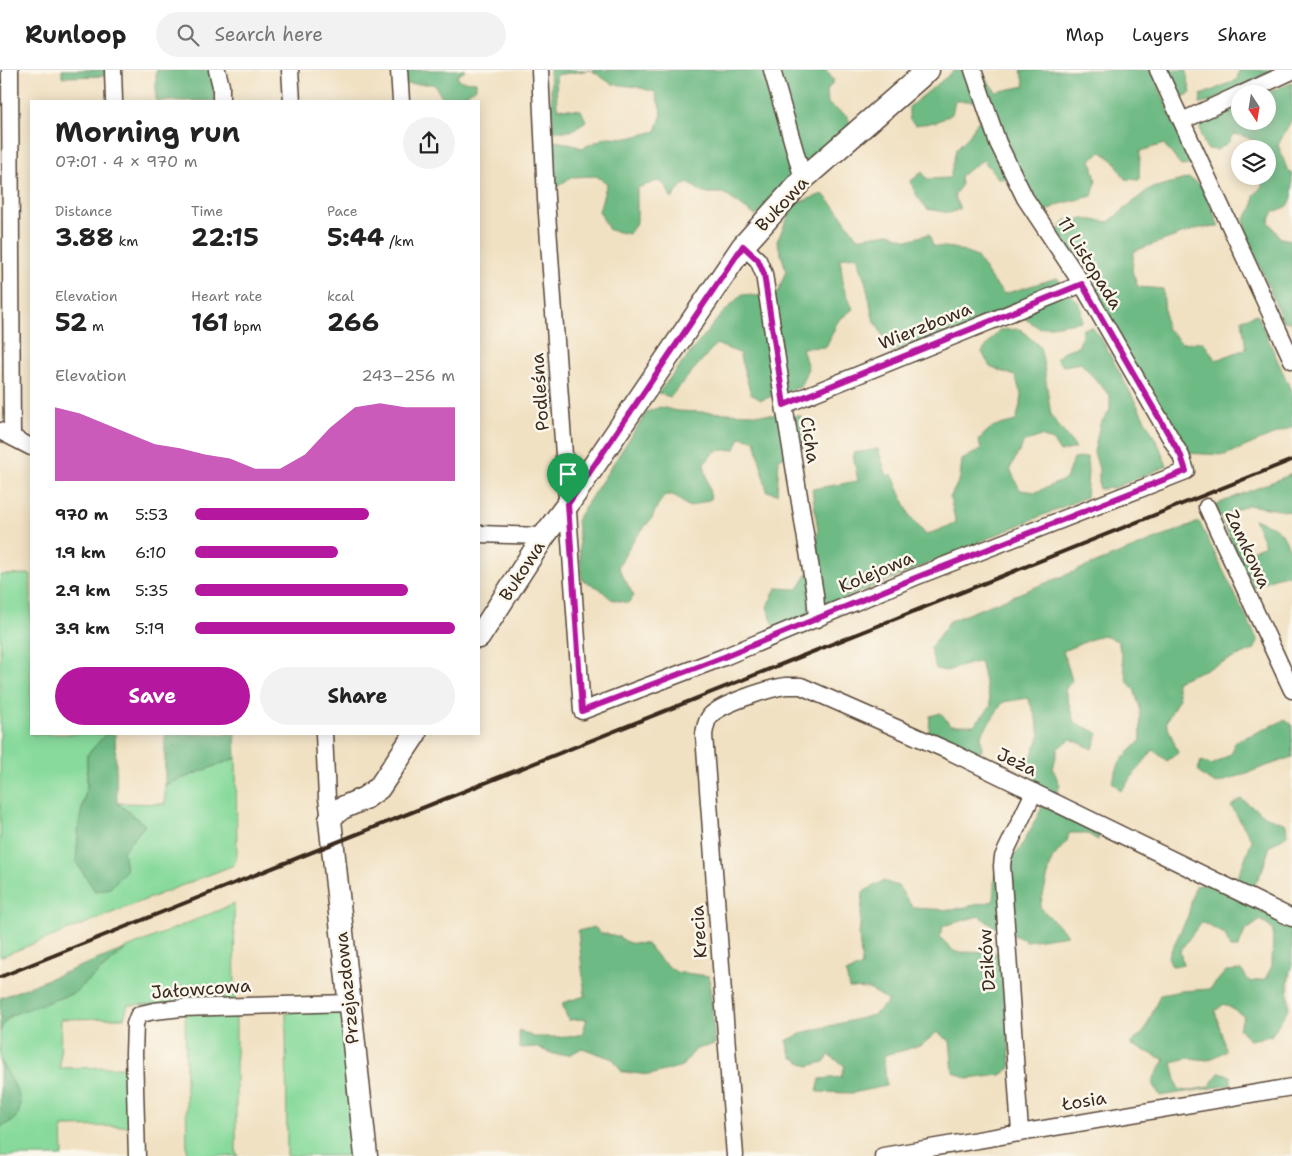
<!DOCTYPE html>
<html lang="en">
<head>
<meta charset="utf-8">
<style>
	:root { --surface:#fff; --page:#f2f2f2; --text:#222; --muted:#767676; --line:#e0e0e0; --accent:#b5179e }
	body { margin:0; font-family:"Shantell Sans",sans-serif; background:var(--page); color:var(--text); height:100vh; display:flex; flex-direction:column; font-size:19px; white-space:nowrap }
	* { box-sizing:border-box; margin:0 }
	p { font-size:16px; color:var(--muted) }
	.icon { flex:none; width:28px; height:28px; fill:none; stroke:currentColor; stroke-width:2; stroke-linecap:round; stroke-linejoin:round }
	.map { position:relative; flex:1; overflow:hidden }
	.panel { position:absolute; left:30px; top:30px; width:450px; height:635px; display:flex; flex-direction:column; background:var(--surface); border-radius:0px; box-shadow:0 2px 12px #0003 }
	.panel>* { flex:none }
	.needle { width:32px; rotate:168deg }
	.controls { position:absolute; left:1231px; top:15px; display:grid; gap:10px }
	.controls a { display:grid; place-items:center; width:45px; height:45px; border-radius:50%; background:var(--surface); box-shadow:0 2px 12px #0003; font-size:25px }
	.pin { position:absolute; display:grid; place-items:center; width:42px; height:42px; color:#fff; margin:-51px -21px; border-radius:50% 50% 50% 0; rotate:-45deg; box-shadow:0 0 5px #0007 }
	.pin .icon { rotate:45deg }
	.round { display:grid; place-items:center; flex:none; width:52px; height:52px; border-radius:26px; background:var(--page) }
	.overview { display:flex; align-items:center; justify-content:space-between; height:85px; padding:0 25px }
	h1 { font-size:28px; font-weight:700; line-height:38px }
	.metrics { display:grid; grid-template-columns:repeat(3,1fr); gap:8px; height:85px; padding:5px 25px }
	.metrics div { display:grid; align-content:center }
	.metrics b { font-size:25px; font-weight:700 }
	.metrics small { font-size:14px; font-weight:400 }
	.metrics p { font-size:14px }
	.chart { height:140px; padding:10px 25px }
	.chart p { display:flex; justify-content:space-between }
	.chart svg { width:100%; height:90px; margin-top:5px; fill:var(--accent); opacity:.7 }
	.primary-button { display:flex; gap:10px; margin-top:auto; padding:10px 25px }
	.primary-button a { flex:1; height:58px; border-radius:30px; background:var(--accent); color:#fff; font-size:20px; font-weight:700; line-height:58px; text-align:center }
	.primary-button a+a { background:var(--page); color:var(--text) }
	ul { padding:0 25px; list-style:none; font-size:16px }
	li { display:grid; grid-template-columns:80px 60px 1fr; align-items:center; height:38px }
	li i { height:12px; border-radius:6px; background:var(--accent) }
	header { display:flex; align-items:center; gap:30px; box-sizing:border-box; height:70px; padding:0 25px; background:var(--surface); border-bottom:1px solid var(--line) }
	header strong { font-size:24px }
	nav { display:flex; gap:28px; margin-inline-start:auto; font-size:18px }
	.search { width:350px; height:45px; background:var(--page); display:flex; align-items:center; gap:12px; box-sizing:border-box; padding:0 18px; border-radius:28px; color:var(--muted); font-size:19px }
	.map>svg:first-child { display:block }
	.green { fill:#88da9c; stroke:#62825d }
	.forest { fill:#6eba84; stroke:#547251 }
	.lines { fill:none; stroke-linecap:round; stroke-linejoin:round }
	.street-casing { stroke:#564537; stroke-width:19 }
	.secondary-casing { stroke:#564537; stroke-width:25 }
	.street { stroke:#fff; stroke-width:16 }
	.secondary { stroke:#fff; stroke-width:22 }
	.rail { stroke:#3b2a1e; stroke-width:4 }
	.route-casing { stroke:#fff; stroke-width:10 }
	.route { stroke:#b5179e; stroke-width:6 }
	.labels { text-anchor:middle; stroke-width:5; stroke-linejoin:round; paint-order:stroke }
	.street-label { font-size:18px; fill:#3b2a1e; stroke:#fbf7ec }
</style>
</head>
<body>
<header>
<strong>Runloop</strong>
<div class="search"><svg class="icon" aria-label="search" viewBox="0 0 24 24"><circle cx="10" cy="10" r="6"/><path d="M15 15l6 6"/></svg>Search here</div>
<nav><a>Map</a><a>Layers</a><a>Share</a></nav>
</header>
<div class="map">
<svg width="1292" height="1086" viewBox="0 0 1292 1086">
	<rect width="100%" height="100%" fill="#fbf7ec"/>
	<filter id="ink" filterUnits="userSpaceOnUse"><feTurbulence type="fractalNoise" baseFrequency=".02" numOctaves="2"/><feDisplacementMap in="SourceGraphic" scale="10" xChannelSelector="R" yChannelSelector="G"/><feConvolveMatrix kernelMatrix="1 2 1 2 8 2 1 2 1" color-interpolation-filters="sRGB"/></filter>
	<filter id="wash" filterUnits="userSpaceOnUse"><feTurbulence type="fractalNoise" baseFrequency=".0096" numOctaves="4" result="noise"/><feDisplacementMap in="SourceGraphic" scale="20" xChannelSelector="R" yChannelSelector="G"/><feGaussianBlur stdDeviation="1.12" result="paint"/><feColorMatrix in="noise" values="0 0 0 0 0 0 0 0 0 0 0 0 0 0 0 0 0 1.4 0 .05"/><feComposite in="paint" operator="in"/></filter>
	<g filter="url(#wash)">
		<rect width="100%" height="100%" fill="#f1e1c3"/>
		<path class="green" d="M31,504V664H106L87,685V716L79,753L76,792L95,821L123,781L145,755L117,733L165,734V715L236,688L237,785L234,795L0,887V505Z
			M234,834L235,932L128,935L124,948L61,949L60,998L127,997L129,1056L62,1057L63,1086H0V1057L12,1052L7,1005L0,990V962L3,954L11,945L74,923L127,878Z
			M340,935L357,1086H287L286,944L292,939Z
			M185,942H236V1083L239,1086H187Z"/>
		<path class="forest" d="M62,0H108V6L62,7Z
			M156,0H211L215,31H156Z
			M405,0H466L456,7L462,11L476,12V18L467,24L451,29L441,26L434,14H406Z
			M550,0H590L556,5L557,38L581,40L586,51L571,61H553Z
			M591,0H826L834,11L827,20L828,34L847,46L852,57L756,146L723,123H703L689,113L681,116L672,129L665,115L658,111L637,118V152L629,164L609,160L599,141L607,113L596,106L571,107L556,118H548L546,73L554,71L566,73L582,78L607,67L629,68L656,61L662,44L655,22L637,17L612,14Z
			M961,0H980L996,22L1025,16L1021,0H1152L1191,95L1181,96L1164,74L1140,81L1139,110L1125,109L1115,92L1101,81L1091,89L1096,111L1092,126L1060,134L1043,143L1022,107L999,109L983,90L960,106L961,116L954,125L960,139L950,143L927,139L917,126L911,111L922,102L927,109L950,108L956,79L967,68L979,50L975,31H955L952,44L936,52L915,55L909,49V37L954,1Z
			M1164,0H1187L1186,2L1191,23L1179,29Z
			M1239,0H1273L1210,32L1200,34L1201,25L1237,10Z
			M1292,13V49L1278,75L1287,99L1292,103V128L1288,136L1273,143L1269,152L1280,168L1292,170L1291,253L1282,250L1247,165L1244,150L1253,137L1254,125C1260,119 1265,115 1262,106H1268V79H1256L1255,71L1244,66L1233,64L1229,72L1217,80L1207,79L1201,66L1200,55L1219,43L1240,33V51H1268V24H1263Z
			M1189,108L1204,117L1219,157L1199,158L1134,181L1132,201L1138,217L1163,219L1166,258L1182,273L1203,272L1216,290L1246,279L1242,249L1257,244L1292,323V357L1225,385L1184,383L1056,164L1066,150L1084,149L1109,152L1149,119Z
			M823,124L839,142L857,168L889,163L908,170L929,164L933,176L954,178L977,187L992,210L1004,224L1057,208L1081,236L1082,251L1039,258L1024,248L988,260L973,269L951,261L892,282L873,248L866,214L857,186L840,188L844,219L853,239L838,251L826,277L802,278L808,298L800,317L761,330L751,324L739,283L716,274L670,327L658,323L720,246L742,224L756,226L778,223L786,200L777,171L794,134Z
			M1092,257L1102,270L1159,376L1167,396L1114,418L1099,419V399L1094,382L1100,354L1110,340V326L1081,293L1063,296L1056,289L1064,281L1079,276L1083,259Z
			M1020,259L1040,277L1044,296L1051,346L1076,378L1060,382L1053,371L1041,366L1024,372L1010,399L1020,420L1036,422L1066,409L1073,389L1087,387L1088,402L1086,427L775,558L767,537L776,518L798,519L816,491L818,461L812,419L858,411L853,383L878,379L887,406L892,404L910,446L926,465L956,453L950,428L960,408L962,390L981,379L978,370L992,357L1016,351L1022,327L1015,306L990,297L982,282L999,260Z
			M660,337L677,341L801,346L805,356L803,378L779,389L777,424L767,421L755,370L740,367L735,379L715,381L704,394L711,429L689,437L673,425H665L658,435L652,448L632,472L618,497L634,526L628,533L611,529L599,518L582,510L577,449L647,342Z
			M1292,404V442L1248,435L1227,444L1244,484L1265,475L1254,449L1274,457L1282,464L1292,483V506C1279,503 1265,513 1253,518L1215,435Z
			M1199,452L1258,571L1254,580L1176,611L1179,628L1166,652L1178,683L1167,691L1153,680L1121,721L1112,712L1120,691L1141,670L1140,638L1134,619L1127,611L1118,571L1102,565L1063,581L1072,610L1065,620L1074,652L1098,663L1093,679L1071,669L1058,678L1053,699L1060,715L1055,726L1037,713L1028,694L1040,665L1035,645L1028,628L1003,632L981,665L982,681L968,685L929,662L930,646L941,643L950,655H974L991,636L980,591L946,601L936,599L930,578L950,551Z
			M1285,650L1292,655V687L1216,714L1201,705L1198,700L1201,691L1212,695L1232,683L1235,672Z
			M106,664H115L117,733L145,755L123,781L126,800L110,818L95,821L76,792L79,753L87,716V685Z
			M165,664H235L236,688L165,715Z
			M1241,729L1267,747L1286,754L1287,765L1270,776L1262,801L1252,819L1237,810L1252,770L1231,736Z
			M1044,734L1099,763L1098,770L1086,763H1069L1067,771L1052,789L1040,837L1068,865L1027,871L993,856L979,846L943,856L940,867L955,882L1001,883L1011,998L1001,1005L968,1009L953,1002L950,971L937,962L923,974L905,980L884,985L886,1016L852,1023L817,1022L820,1009L841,1007L845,996L829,985L824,992L808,996L792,987L786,971L805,962L874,945L889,931L869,919L849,918L846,903L862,896L859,866L863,822L883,811L898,816L913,838L952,840L993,831L995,804L1020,779Z
			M1208,814L1292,856V899L1290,900L1288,914L1289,937L1271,966L1249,970L1239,958L1244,946L1224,934L1215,941L1226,980L1222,983L1208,990L1189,988L1172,992L1178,1019L1186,1021L1208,1017L1220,1002L1231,1006V1015L1160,1026L1152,1011L1165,990L1130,974L1144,962L1160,925L1181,921L1210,919L1226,901L1241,900L1250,912L1265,909L1272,896L1273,860L1261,850L1245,861L1238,878H1230L1225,864L1201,852L1180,881L1183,895L1172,896L1168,887L1188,846L1195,816Z
			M594,857L601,863L617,866L629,873L647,874L660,890L676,902L709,906L715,974L696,979L682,996L650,1005L622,1002L613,989L582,978L571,984L557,985L535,977L519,978V960L533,967H569L582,964L587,949L568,950L562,933L585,926L578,861Z
			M127,878L74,923L11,945L3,954L0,962V928Z
			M0,990C9,1007 33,1036 11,1052C8,1054 3,1056 0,1057Z"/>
	</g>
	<g filter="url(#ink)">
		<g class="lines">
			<defs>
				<path id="street" d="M10,0L12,367
					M113,0L114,31
					M217,0L221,16V31
					M290,0L292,31
					M399,0L401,31
					M540,0L546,129L582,641L724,587L915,507L1186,401L1181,386L1082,214L1025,128L998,73L973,0
					M772,0L803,109
					M1158,0L1292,290
					M1242,24L1292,1
					M1182,51L1240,24
					M743,176L758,190L764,204L784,335L815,524L817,549
					M784,335L1082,214
					M0,361L31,377
					M1207,437L1292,620
					M479,464L544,466
					M324,664L327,728L330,750
					M1020,1062L1002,796L1003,787L1034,722
					M137,1086L134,984L135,954L138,946L141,944L154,941L182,938L349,933
					M735,1086L704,665C705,658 706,651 710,646C720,634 770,618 786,616C791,616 796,616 801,616L949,681L1292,848
					M883,1086L1292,1017"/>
				<path id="secondary" d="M479,567L544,466L568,434L743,176L803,109L928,0
					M366,1086L330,750L333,745L342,738L365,728L379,718L415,664"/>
			</defs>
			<use href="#street" class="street-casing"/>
			<use href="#secondary" class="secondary-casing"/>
			<use href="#street" class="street"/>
			<use href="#secondary" class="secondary"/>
			<path class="rail" d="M0,907L1292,390"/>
		</g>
	</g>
	<g class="lines" filter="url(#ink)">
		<defs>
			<path id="route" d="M743,176L758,190L764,204L784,335L1082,214L1181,386L1186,401L915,508L724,587L582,641L568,434Z"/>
		</defs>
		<use href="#route" class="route-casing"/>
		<use href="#route" class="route"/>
	</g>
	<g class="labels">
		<g class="street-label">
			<text transform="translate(782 134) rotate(-47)" y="6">Bukowa</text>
			<text transform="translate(1090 193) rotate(58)" y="6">11 Listopada</text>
			<text transform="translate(925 256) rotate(-22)" y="6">Wierzbowa</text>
			<text transform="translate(540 322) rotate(-94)" y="6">Podleśna</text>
			<text transform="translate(810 370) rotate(81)" y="6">Cicha</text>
			<text transform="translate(1248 479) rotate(65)" y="6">Zamkowa</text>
			<text transform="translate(522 501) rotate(-57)" y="6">Bukowa</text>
			<text transform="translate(876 502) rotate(-23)" y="6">Kolejowa</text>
			<text transform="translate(1017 692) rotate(26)" y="6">Jeża</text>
			<text transform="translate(699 862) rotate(-94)" y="6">Krecia</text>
			<text transform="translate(987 890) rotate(-94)" y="6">Dzików</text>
			<text transform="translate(347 918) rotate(-96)" y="6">Przejazdowa</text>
			<text transform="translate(201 919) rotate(-4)" y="6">Jałowcowa</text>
			<text transform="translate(1084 1031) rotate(-9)" y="6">Łosia</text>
		</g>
	</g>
</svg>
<div class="controls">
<a><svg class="needle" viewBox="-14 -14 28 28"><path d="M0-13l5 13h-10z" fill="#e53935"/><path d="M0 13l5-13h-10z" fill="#767676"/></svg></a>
<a><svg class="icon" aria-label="layers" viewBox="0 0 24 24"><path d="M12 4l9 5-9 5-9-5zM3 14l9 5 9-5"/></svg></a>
</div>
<div class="pin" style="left:568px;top:434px;background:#1e9e55"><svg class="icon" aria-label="arrive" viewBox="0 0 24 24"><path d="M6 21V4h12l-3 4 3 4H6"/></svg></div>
<section class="panel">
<div class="overview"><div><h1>Morning run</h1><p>07:01 · 4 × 970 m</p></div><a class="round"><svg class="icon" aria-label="share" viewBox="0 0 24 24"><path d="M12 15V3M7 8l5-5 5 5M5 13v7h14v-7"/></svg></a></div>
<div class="metrics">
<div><p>Distance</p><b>3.88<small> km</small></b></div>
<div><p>Time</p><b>22:15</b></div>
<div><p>Pace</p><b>5:44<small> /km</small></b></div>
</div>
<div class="metrics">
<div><p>Elevation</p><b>52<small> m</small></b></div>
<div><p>Heart rate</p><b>161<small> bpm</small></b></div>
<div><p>kcal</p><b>266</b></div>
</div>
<div class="chart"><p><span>Elevation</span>243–256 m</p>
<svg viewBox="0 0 160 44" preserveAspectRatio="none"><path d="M0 44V8L10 11L20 16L30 21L40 26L50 28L60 31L70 33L80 38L90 38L100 31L110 18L120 8L130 6L140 8L150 8L160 8V44z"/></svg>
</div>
<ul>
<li><b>970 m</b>5:53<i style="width:67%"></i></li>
<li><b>1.9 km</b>6:10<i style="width:55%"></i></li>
<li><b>2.9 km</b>5:35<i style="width:82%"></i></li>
<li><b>3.9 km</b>5:19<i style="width:100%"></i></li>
</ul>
<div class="primary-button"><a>Save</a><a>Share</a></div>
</section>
</div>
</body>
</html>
